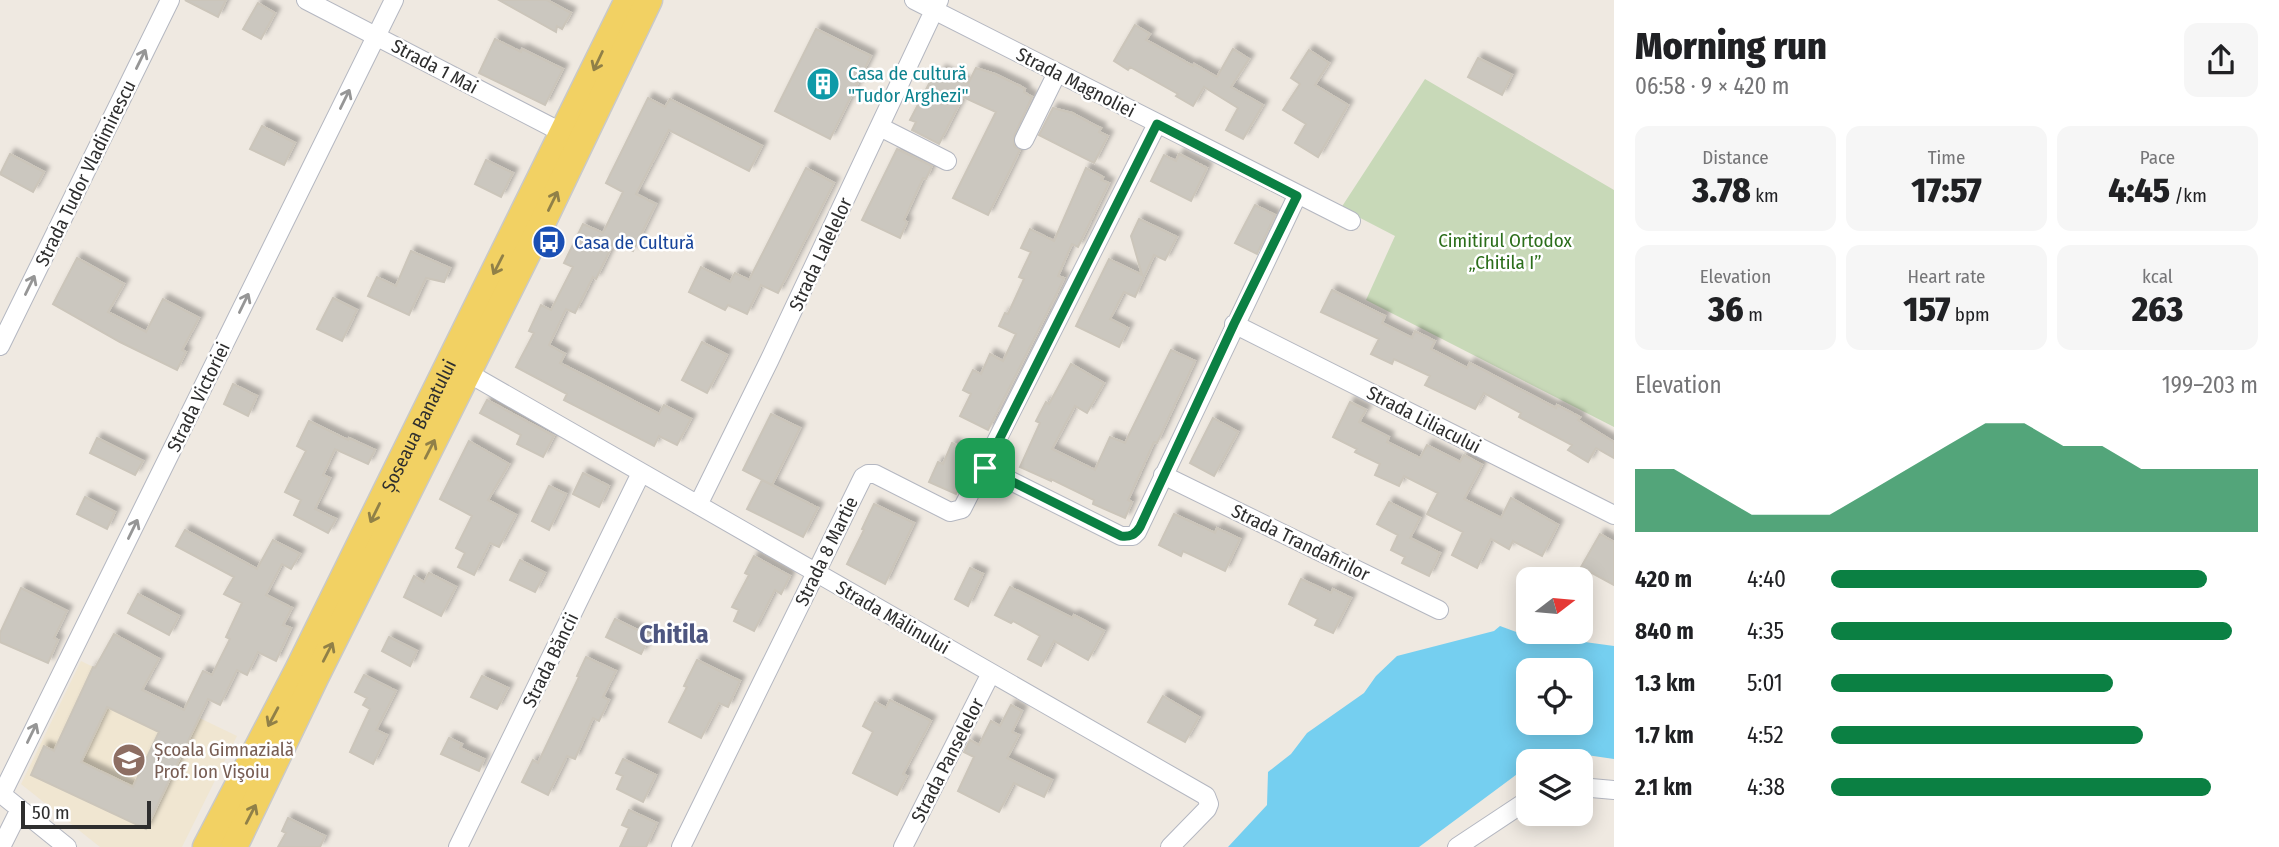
<!DOCTYPE html>
<html lang="en">
<head>
<meta charset="utf-8">
<style>
	:root { --surface:#fff; --page:#f6f6f6; --text:#202124; --muted:#757577; --accent:#0b8043 }
	body { margin:0; font-family:"Fira Sans Condensed",sans-serif; background:var(--page); color:var(--text); height:100vh; display:flex; flex-direction:column; font-size:26px; white-space:nowrap }
	* { box-sizing:border-box; margin:0 }
	p { font-size:23px; color:var(--muted) }
	.icon { flex:none; width:38px; height:38px; fill:none; stroke:currentColor; stroke-width:2; stroke-linecap:round; stroke-linejoin:round }
	.map { position:relative; flex:1; overflow:hidden }
	.details { display:flex; flex-direction:column; background:var(--surface); width:665px }
	.details>* { flex:none }
	.needle { width:46px; rotate:74deg }
	.buttons { position:absolute; left:1516px; top:567px; display:grid; gap:14px }
	.buttons a { display:grid; place-items:center; width:77px; height:77px; border-radius:14px; background:var(--surface); box-shadow:0 4px 18px #0003; font-size:35px }
	.scale { position:absolute; left:21px; bottom:18px; width:130px; box-sizing:border-box; padding-left:7px; border:4px solid #2e2e2e; border-top:0; font-size:19px; line-height:24px; white-space:nowrap; color:#2e2e2e; -webkit-text-stroke:5px #fff; paint-order:stroke }
	.pin { position:absolute; display:grid; place-items:center; width:60px; height:60px; color:#fff; margin:-30px; border-radius:14px; box-shadow:0 4px 10px #0006 }
	.round { display:grid; place-items:center; flex:none; width:74px; height:74px; border-radius:14px; background:var(--page) }
	.summary { display:flex; align-items:center; justify-content:space-between; height:119px; padding:0 21px }
	h1 { font-size:38px; font-weight:800; line-height:52px }
	.figures { display:grid; grid-template-columns:repeat(3,1fr); gap:10px; height:119px; padding:7px 21px }
	.figures div { display:grid; align-content:center; border-radius:14px; background:var(--page); text-align:center }
	.figures b { font-size:35px; font-weight:800 }
	.figures small { font-size:19px; font-weight:400 }
	.figures p { font-size:19px }
	.chart { height:196px; padding:14px 21px }
	.chart p { display:flex; justify-content:space-between }
	.chart svg { width:100%; height:126px; margin-top:7px; fill:var(--accent); opacity:.7 }
	ul { padding:0 21px; list-style:none; font-size:23px }
	li { display:grid; grid-template-columns:112px 84px 1fr; align-items:center; height:52px }
	li i { height:18px; border-radius:9px; background:var(--accent) }
	main { display:flex; flex:1; min-height:0 }
	.map>svg:first-child { display:block }
	.education { fill:#f0e6d1 }
	.cemetery { fill:#c8d9b8 }
	.water { fill:#75cff0; fill-rule:evenodd }
	.building { fill:#cbc7bf; stroke:#cbc5ba; stroke-width:2; fill-rule:evenodd; filter:url(#shadow) }
	.lines { fill:none; stroke-linecap:round; stroke-linejoin:round }
	.minor-casing { stroke:#b4b7c1; stroke-width:20 }
	.primary-casing { stroke:#c9c9c9; stroke-width:29 }
	.minor { stroke:#fff; stroke-width:18 }
	.primary { stroke:#f2d163; stroke-width:26 }
	.oneway { stroke:#969696 }
	.oneway2 { stroke:#908048 }
	.route-casing { stroke:#fff; stroke-width:14 }
	.route { stroke:#0b8043; stroke-width:9 }
	.labels { text-anchor:middle; stroke-width:5; stroke-linejoin:round; paint-order:stroke }
	.street-label { font-size:19px; fill:#2e2e2e; stroke:#fff }
	.culture-label { font-size:19px; fill:#0d838f; stroke:#fff; text-anchor:start }
	.park-label { font-size:19px; fill:#2c6e1b; stroke:#fff }
	.transit-label { font-size:19px; fill:#164399; stroke:#fff; text-anchor:start }
	.education-label { font-size:19px; fill:#785e54; stroke:#fff; text-anchor:start }
	.district-label { font-size:26px; font-weight:bold; fill:#4d5680; stroke:#fff }
</style>
</head>
<body>
<main>
<div class="map">
<svg width="1614" height="847" viewBox="0 0 1614 847">
	<defs>
		<filter id="shadow"><feDropShadow dx="5" dy="-5" stdDeviation="2" flood-color="#0004"/></filter>
	</defs>
	<rect width="100%" height="100%" fill="#efe9e1"/>
	<path class="education" d="M81,661L237,736L182,847H100L21,784Z"/>
	<path class="cemetery" d="M1425,79L1614,190V427L1366,300L1395,236L1341,208Z"/>
	<path class="water" d="M1500,626L1519,633L1614,646V759L1566,752L1528,761V766L1419,847H1228L1267,805L1268,772L1291,754L1307,733L1364,693L1376,676L1397,656L1494,631ZM1528,670H1580V723H1528Z"/>
	<path class="building" d="M185,0H226L218,17Z
		M499,0H547L571,13L562,29L557,26L556,32Z
		M258,3L275,13L261,39L243,29Z
		M1135,25L1150,34L1146,40L1193,66L1194,64L1217,77L1233,49L1249,59L1231,87L1263,105L1243,139L1226,130L1238,108L1204,87L1193,106L1176,96L1178,94L1130,67L1128,70L1114,61Z
		M816,29L871,56L830,139L775,111Z
		M495,39L521,52L522,49L563,69L545,105L479,73Z
		M1309,50L1329,63L1315,85L1348,105L1318,157L1295,143L1306,124L1283,110L1300,84L1291,78Z
		M1478,58L1512,75L1502,95L1468,77Z
		M976,68L995,74L1020,86L1025,89L1024,92L1032,97L1014,136V146L1020,150L988,215L953,198L996,112L963,97L939,144L912,130L916,122L910,120L932,78L936,80L941,70L968,84Z
		M648,98L665,107L670,99L762,146L749,171L669,130L636,194L656,204L633,251L614,242L596,279L593,277L575,313L566,309L549,345L565,354L560,363L659,414L664,405L691,419L677,445L659,436L654,446L564,400L567,394L516,367L534,333L529,331L541,305L551,310L573,267L564,263L583,224L603,233L623,192L606,183Z
		M1053,108L1072,113L1096,126L1101,128L1099,132L1108,136L1094,163L1039,135Z
		M262,126L295,143L284,165L250,149Z
		M897,149L932,166L926,179L923,178L904,220L907,222L900,238L862,220Z
		M10,154L44,172L33,192L0,174Z
		M1179,154L1207,168L1191,201L1151,181L1164,155L1176,161Z
		M486,160L513,173L501,197L475,184Z
		M806,168L834,183L778,293L761,285L747,314L728,305L725,310L689,292L701,267L730,282L735,273L749,280Z
		M1086,168L1103,177L1101,180L1109,183L1078,247L1072,244L1058,276L1064,278L1057,293L988,430L960,416L971,394L963,390L973,370L981,374L990,354L1003,361L1016,334L999,326L1005,313L1008,314L1024,279L1019,277L1031,252L1021,248L1030,229L1054,241Z
		M1255,205L1275,215L1257,254L1235,243Z
		M1139,219L1177,237L1165,260L1154,255L1135,297L1124,292L1110,319L1128,328L1119,347L1076,326L1109,259L1142,275L1131,236Z
		M411,251L450,268L444,282L426,278L409,315L368,296L377,277L396,286Z
		M77,258L124,284L108,312L146,332L163,299L199,318L182,350L186,352L177,370L120,342L53,304Z
		M1332,290L1385,316L1382,323L1412,338L1415,331L1435,341L1431,349L1467,368L1470,363L1556,408L1557,405L1580,417L1578,420L1614,442V458L1596,448L1588,462L1568,450L1572,445L1519,417L1521,413L1484,393L1475,409L1425,385L1430,376L1394,359L1392,364L1371,354L1379,339L1321,312Z
		M333,298L357,310L342,341L317,329Z
		M702,342L727,355L707,393L682,380Z
		M1171,350L1195,361L1157,443L1154,442L1128,500L1132,502L1125,518L1093,504L1094,500L1051,479V481L1020,467L1040,423L1036,421L1046,402L1049,404L1071,364L1104,383L1087,413L1075,406L1052,449L1095,470L1110,437L1125,443Z
		M233,384L257,396L248,416L224,404Z
		M487,400L554,436L543,457L517,444L521,435L480,413Z
		M1350,402L1366,410L1359,422L1389,437L1387,442L1420,458L1427,445L1460,462L1464,455L1482,465L1464,499L1501,518L1511,498L1558,525L1542,556L1513,541L1509,549L1491,539L1477,568L1452,555L1463,532L1427,514L1438,493L1404,476L1399,486L1375,475L1380,464L1355,452L1357,449L1333,437Z
		M771,414L800,428L772,485L743,470Z
		M1213,418L1238,432L1214,476L1190,463Z
		M309,421L348,440L349,438L375,450L368,464L335,449L323,475L330,478L315,509L336,519L328,533L294,515L301,500L285,492L306,451L297,446Z
		M97,438L143,461L135,475L90,453Z
		M469,441L509,464L488,500L516,515L499,547L490,543L474,575L458,567L465,553L456,548L472,516L440,499Z
		M952,443L975,454L956,494L929,482L938,462L943,464Z
		M583,473L609,486L599,507L573,494Z
		M762,480L818,508L803,537L747,509Z
		M549,486L566,494L549,530L532,521Z
		M85,497L115,512L107,529L77,514Z
		M1389,502L1420,518L1410,538L1440,553L1429,576L1402,563L1405,557L1391,550L1398,535L1377,524Z
		M874,504L914,523L885,584L847,564L864,530L862,529Z
		M1174,514L1215,533L1217,528L1240,539L1225,571L1183,551L1181,556L1159,545Z
		M185,530L257,569L273,540L300,554L291,569L282,564L266,595L292,608L283,625L291,628L276,661L258,652L247,675L237,670L220,705L208,699L146,829L31,775L44,746L54,751L93,667L95,668L114,634L159,659L142,690L184,710L203,671L212,675L230,639L226,637L242,603L224,594L234,577L176,546ZM107,707L159,732L133,787L81,762Z
		M1600,534L1614,542V585L1581,567Z
		M754,556L790,576L781,594L775,590L754,631L734,621L739,610L732,607L749,575L745,573Z
		M520,560L545,573L535,592L510,580Z
		M970,568L983,574L968,606L955,599Z
		M429,573L456,587L441,616L404,597L414,576L424,582Z
		M1301,579L1331,593L1333,589L1351,598L1333,633L1315,625L1318,619L1289,604Z
		M1010,587L1072,618L1074,615L1104,631L1088,660L1054,641L1041,666L1028,659L1040,636L1013,621L1011,623L995,615Z
		M21,588L67,611L54,638L58,640L48,663L0,642V633Z
		M138,594L179,616L169,635L128,613Z
		M615,619L650,636L641,654L606,637Z
		M389,637L417,651L410,666L382,651Z
		M586,657L616,671L603,697L609,700L599,721L593,718L575,759L567,756L548,795L522,782L533,760L538,763L579,677L577,676Z
		M697,660L740,681L728,707L719,703L701,738L669,722L687,687L684,686Z
		M364,675L396,691L376,730L387,735L373,764L350,752L370,709L363,705L367,698L355,692Z
		M482,676L508,688L497,709L471,697Z
		M1163,696L1199,717L1185,742L1148,722Z
		M890,700L931,721L903,774L907,776L897,795L853,773L873,732L863,726L875,702L886,708Z
		M1011,705L1022,711L1012,732L1019,735L1007,758L1052,780L1044,797L1014,783L999,812L958,791L974,757L964,752L970,740L979,745L991,721L1000,726Z
		M449,738L462,744L460,748L484,759L479,771L441,754Z
		M623,759L656,775L643,802L617,789L623,776L616,773Z
		M629,810L657,823L646,847H620L629,828L622,825Z
		M288,818L325,836L320,847H278L286,833L282,831Z"/>
	<g class="lines">
		<defs>
			<path id="minor" d="M306,0L563,133
				M914,0L1351,221
				M880,127L947,161
				M1024,140L1057,73
				M1234,324L1614,515
				M0,346L170,0
				M468,373L1206,796L1209,804L1207,809L1170,847
				M985,468L1121,536H1133L1137,532L1297,196
				M1163,475L1439,610
				M698,505L769,361L939,0
				M1580,787L1614,790
				M0,793L67,847
				M2,794L394,0
				M1,847L20,809
				M458,847L641,473
				M681,847L863,477L868,474H875L950,512L962,509L1157,124
				M903,847L991,673
				M1457,847L1528,800"/>
			<g id="primary">
				<path id="s1" d="M206,847L298,670L628,0"/>
				<path d="M234,847L315,678L536,236L649,0"/>
			</g>
		</defs>
		<use href="#minor" class="minor-casing"/>
		<use href="#primary" class="primary-casing"/>
		<use href="#minor" class="minor"/>
		<use href="#primary" class="primary"/>
	</g>
	<defs><path id="oneway-shaft" d="M-6 0H5M1.5-3L5.5 0L1.5 3" fill="none" stroke-width="1.6" stroke-linecap="round" stroke-linejoin="round" transform="scale(1.75)"/></defs>
	<g class="oneway">
		<use href="#oneway-shaft" transform="translate(141 59) rotate(-64)"/>
		<use href="#oneway-shaft" transform="translate(345 99) rotate(-64)"/>
		<use href="#oneway-shaft" transform="translate(30 285) rotate(-64)"/>
		<use href="#oneway-shaft" transform="translate(244 303) rotate(-64)"/>
		<use href="#oneway-shaft" transform="translate(133 529) rotate(-64)"/>
		<use href="#oneway-shaft" transform="translate(32 733) rotate(-64)"/>
	</g>
	<g class="oneway2">
		<use href="#oneway-shaft" transform="translate(598 61) rotate(115)"/>
		<use href="#oneway-shaft" transform="translate(553 201) rotate(-64)"/>
		<use href="#oneway-shaft" transform="translate(498 265) rotate(117)"/>
		<use href="#oneway-shaft" transform="translate(430 449) rotate(-63)"/>
		<use href="#oneway-shaft" transform="translate(375 513) rotate(116)"/>
		<use href="#oneway-shaft" transform="translate(328 652) rotate(-63)"/>
		<use href="#oneway-shaft" transform="translate(273 717) rotate(118)"/>
		<use href="#oneway-shaft" transform="translate(251 814) rotate(-63)"/>
	</g>
	<g class="lines">
		<defs>
			<path id="route" d="M1157,124L1297,196L1234,324L1140,527C1135,535 1130,537 1121,536L985,468Z"/>
		</defs>
		<use href="#route" class="route-casing"/>
		<use href="#route" class="route"/>
	</g>
	<defs>
		<symbol id="building-disc" viewBox="-11 -11 22 22"><circle r="9.5" fill="#0f9aa8" stroke="#fff"/><path d="M-4-6H4V6H1V3H-1V6H-4ZM-2.5-4.3h1.7v1.8h-1.7ZM.8-4.3h1.7v1.8H.8ZM-2.5-1h1.7V.8h-1.7ZM.8-1h1.7V.8H.8Z" fill="#fff"/></symbol>
		<symbol id="bus-disc" viewBox="-11 -11 22 22"><circle r="9.5" fill="#1a4fb4" stroke="#fff"/><path d="M-5-6H5V4H4V6H2V4H-2V6H-4V4H-5ZM-3.5-4V0h7V-4ZM-3.5 1.2v1.5H-2V1.2ZM2 1.2v1.5H3.5V1.2Z" fill="#fff"/></symbol>
		<symbol id="school-disc" viewBox="-11 -11 22 22"><circle r="9.5" fill="#8d6e63" stroke="#fff"/><path d="M0-5L7-2L0 1L-7-2ZM-4 1L0 2.5L4 1V4Q0 6-4 4Z" fill="#fff"/></symbol>
	</defs>
	<g fill-rule="evenodd">
		<use href="#building-disc" x="804" y="65" width="38" height="38"/>
		<use href="#bus-disc" x="530" y="223" width="38" height="38"/>
		<use href="#school-disc" x="110" y="741" width="38" height="38"/>
	</g>
	<g class="labels">
		<g class="street-label">
			<text transform="translate(435 66) rotate(28)" y="7">Strada 1 Mai</text>
			<text transform="translate(1076 82) rotate(27)" y="7">Strada Magnoliei</text>
			<text transform="translate(85 173) rotate(-64)" y="7">Strada Tudor Vladimirescu</text>
			<text transform="translate(820 254) rotate(-65)" y="7">Strada Lalelelor</text>
			<text transform="translate(198 397) rotate(-64)" y="7">Strada Victoriei</text>
			<text transform="translate(1424 419) rotate(27)" y="7">Strada Liliacului</text>
			<text dy="7" stroke="none"><textPath href="#s1" startOffset="472">Șoseaua Banatului</textPath></text>
			<text transform="translate(1301 542) rotate(26)" y="7">Strada Trandafirilor</text>
			<text transform="translate(826 551) rotate(-64)" y="7">Strada 8 Martie</text>
			<text transform="translate(893 617) rotate(30)" y="7">Strada Mălinului</text>
			<text transform="translate(550 660) rotate(-64)" y="7">Strada Băncii</text>
			<text transform="translate(947 760) rotate(-63)" y="7">Strada Panselelor</text>
		</g>
		<g class="culture-label">
			<text x="848" y="80">Casa de cultură<tspan x="848" dy="22">"Tudor Arghezi"</tspan></text>
		</g>
		<g class="park-label">
			<text x="1505" y="247">Cimitirul Ortodox<tspan x="1505" dy="22">„Chitila I”</tspan></text>
		</g>
		<g class="transit-label">
			<text x="574" y="249">Casa de Cultură</text>
		</g>
		<g class="education-label">
			<text x="154" y="756">Școala Gimnazială<tspan x="154" dy="22">Prof. Ion Vişoiu</tspan></text>
		</g>
		<g class="district-label">
			<text x="674" y="643">Chitila</text>
		</g>
	</g>
</svg>
<div class="buttons">
<a><svg class="needle" viewBox="-14 -14 28 28"><path d="M0-13l5 13h-10z" fill="#e53935"/><path d="M0 13l5-13h-10z" fill="#757577"/></svg></a>
<a><svg class="icon" aria-label="locate" viewBox="0 0 24 24"><circle cx="12" cy="12" r="6"/><path d="M12 2v4M12 18v4M2 12h4M18 12h4"/></svg></a>
<a><svg class="icon" aria-label="layers" viewBox="0 0 24 24"><path d="M12 4l9 5-9 5-9-5zM3 14l9 5 9-5"/></svg></a>
</div>
<div class="scale">50 m</div>
<div class="pin" style="left:985px;top:468px;background:#1e9e55"><svg class="icon" aria-label="arrive" viewBox="0 0 24 24"><path d="M6 21V4h12l-3 4 3 4H6"/></svg></div>
</div>
<section class="details">
<div class="summary"><div><h1>Morning run</h1><p>06:58 · 9 × 420 m</p></div><a class="round"><svg class="icon" aria-label="share" viewBox="0 0 24 24"><path d="M12 15V3M7 8l5-5 5 5M5 13v7h14v-7"/></svg></a></div>
<div class="figures">
<div><p>Distance</p><b>3.78<small> km</small></b></div>
<div><p>Time</p><b>17:57</b></div>
<div><p>Pace</p><b>4:45<small> /km</small></b></div>
</div>
<div class="figures">
<div><p>Elevation</p><b>36<small> m</small></b></div>
<div><p>Heart rate</p><b>157<small> bpm</small></b></div>
<div><p>kcal</p><b>263</b></div>
</div>
<div class="chart"><p><span>Elevation</span>199–203 m</p>
<svg viewBox="0 0 160 44" preserveAspectRatio="none"><path d="M0 44V22L10 22L20 30L30 38L40 38L50 38L60 30L70 22L80 14L90 6L100 6L110 14L120 14L130 22L140 22L150 22L160 22V44z"/></svg>
</div>
<ul>
<li><b>420 m</b>4:40<i style="width:88%"></i></li>
<li><b>840 m</b>4:35<i style="width:94%"></i></li>
<li><b>1.3 km</b>5:01<i style="width:66%"></i></li>
<li><b>1.7 km</b>4:52<i style="width:73%"></i></li>
<li><b>2.1 km</b>4:38<i style="width:89%"></i></li>
</ul>
</section>
</main>
</body>
</html>
